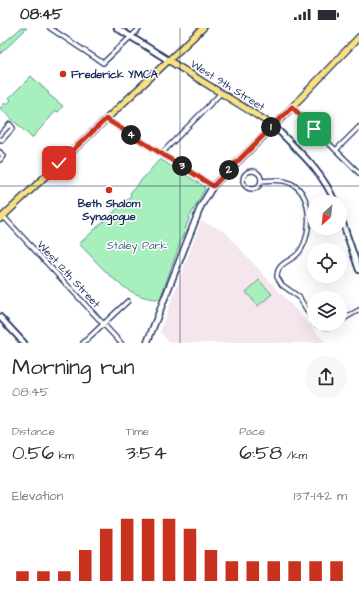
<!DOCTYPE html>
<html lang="en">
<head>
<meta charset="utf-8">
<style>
	:root { --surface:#fff; --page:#f7f7f7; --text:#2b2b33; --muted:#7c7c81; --accent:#c8321e }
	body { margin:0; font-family:"Architects Daughter",sans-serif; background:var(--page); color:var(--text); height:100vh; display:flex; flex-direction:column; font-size:15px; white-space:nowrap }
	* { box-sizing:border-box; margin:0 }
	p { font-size:13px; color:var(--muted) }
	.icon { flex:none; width:22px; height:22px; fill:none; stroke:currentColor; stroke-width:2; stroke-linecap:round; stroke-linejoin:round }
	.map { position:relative; height:315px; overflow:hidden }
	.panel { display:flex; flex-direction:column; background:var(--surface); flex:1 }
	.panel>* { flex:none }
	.needle { width:26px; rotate:207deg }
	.fabs { position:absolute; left:307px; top:167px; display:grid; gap:8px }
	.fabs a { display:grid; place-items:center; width:40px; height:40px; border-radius:50%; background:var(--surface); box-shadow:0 4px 16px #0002; font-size:20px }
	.pin { position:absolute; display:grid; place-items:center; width:34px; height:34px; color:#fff; margin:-17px; border-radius:8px; box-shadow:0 2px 6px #0006 }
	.km { position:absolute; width:20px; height:20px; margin:-10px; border-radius:50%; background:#222; color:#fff; font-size:11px; line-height:20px; text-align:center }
	.round { display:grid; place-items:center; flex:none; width:42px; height:42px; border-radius:21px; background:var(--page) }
	.head { display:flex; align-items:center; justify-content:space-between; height:68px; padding:0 12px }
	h1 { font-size:22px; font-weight:600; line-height:30px }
	.stats { display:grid; grid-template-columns:repeat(3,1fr); gap:6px; height:68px; padding:4px 12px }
	.stats div { display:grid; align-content:center }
	.stats b { font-size:20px; font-weight:600 }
	.stats small { font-size:11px; font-weight:400 }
	.stats p { font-size:11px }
	.chart { height:112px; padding:8px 12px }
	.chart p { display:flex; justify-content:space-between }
	.chart svg { width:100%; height:72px; margin-top:4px; stroke:var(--accent); stroke-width:6 }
	.status { display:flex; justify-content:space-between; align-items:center; height:28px; padding:0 20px; background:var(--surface); direction:ltr }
	.status svg { height:11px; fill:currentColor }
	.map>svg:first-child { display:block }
	.built { fill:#f5e6ee }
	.green { fill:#a7efbd; stroke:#618f8e }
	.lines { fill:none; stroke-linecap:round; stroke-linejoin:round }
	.minor-casing { stroke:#1b2f5e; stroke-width:6 }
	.tertiary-casing { stroke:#1b2f5e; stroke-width:8 }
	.secondary-casing { stroke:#1b2f5e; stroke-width:8 }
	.primary-casing { stroke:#1b2f5e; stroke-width:8 }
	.minor { stroke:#fff; stroke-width:3.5 }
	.tertiary { stroke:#fff; stroke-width:4.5 }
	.secondary { stroke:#fff; stroke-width:5 }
	.primary { stroke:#f9e181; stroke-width:5.5 }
	.route-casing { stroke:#fff; stroke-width:8 }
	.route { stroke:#c8321e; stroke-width:5 }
	.grid { fill:none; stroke:#1b2f5e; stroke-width:1; stroke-opacity:0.55 }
	.poi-dot { fill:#c8321e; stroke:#fff; stroke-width:1.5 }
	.labels { text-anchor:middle; stroke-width:3; stroke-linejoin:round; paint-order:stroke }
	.poi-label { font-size:11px; font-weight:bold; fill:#1b2f5e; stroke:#fff; text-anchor:start }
	.street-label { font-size:11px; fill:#1b2f5e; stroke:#fff }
	.park-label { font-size:11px; fill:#3e5f76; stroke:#fff }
</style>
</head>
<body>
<div class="status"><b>08:45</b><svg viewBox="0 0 49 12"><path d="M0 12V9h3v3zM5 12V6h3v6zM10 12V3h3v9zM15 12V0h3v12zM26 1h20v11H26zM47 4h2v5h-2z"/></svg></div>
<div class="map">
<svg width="359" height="315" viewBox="0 0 359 315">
	<rect width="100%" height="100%" fill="#fff"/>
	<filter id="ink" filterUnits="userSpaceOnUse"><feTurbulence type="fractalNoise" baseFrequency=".025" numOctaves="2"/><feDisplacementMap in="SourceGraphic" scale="8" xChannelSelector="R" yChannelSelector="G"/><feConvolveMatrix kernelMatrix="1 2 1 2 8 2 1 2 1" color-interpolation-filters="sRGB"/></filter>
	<g filter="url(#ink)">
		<path class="built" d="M201,193L224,203L326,315H170L160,304Z"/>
		<path class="green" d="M21,0H27L0,26V18Z
			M31,48L49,65L48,66L63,78L58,84L56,83L32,110L0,80L5,75L7,76L11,72L9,70Z
			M160,131L204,158L205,161L190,188L160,271C125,272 102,238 79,216L131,168L130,165Z
			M259,252L272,266L258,278L246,264Z"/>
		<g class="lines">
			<defs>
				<path id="minor" d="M50,0L103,35L140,0
					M292,79L359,145
					M106,91L213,158
					M0,107L10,96L13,100L2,112L0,111
					M336,122L359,99
					M0,124L3,128L0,132
					M162,125L221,65
					M243 152a9 9 0 1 1 18 0a9 9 0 1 1-18 0Z
					M261,153C271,152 283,151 292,156C313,167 312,206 300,223C293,234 277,233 277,249L282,257L299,269L314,294
					M3,188L121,315
					M340,293L359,282
					M316,296L327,299L336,296
					M83,315L128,273"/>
				<path id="tertiary" d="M117,0L168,32
					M274,98C298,123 321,141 335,174
					M340,187L359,242
					M0,289L24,315"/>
				<path id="secondary" d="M147,315L201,178L213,158L274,98"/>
				<path id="primary" d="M168,32L274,98L359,9
					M0,191L203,0"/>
			</defs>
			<use href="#minor" class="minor-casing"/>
			<use href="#tertiary" class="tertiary-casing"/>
			<use href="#secondary" class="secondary-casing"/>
			<use href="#primary" class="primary-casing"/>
			<use href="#minor" class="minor"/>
			<use href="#tertiary" class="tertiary"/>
			<use href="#secondary" class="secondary"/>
			<use href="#primary" class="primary"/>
		</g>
	</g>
	<g class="lines" filter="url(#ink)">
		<defs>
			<path id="route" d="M59,135L106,91L213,158L292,79L314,101"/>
		</defs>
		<use href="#route" class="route-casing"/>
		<use href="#route" class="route"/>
	</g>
	<path class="grid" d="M180,0V315M0,158H359"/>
	<g class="poi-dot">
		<circle cx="63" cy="46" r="4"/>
		<circle cx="109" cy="162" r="4"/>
	</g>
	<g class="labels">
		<g class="poi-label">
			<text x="71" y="50">Frederick YMCA</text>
			<text x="109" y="179" text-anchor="middle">Beth Shalom<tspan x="109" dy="13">Synagogue</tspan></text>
		</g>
		<g class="street-label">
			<text transform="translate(228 57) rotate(32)" y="4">West 9th Street</text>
			<text transform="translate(69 246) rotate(47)" y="4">West 12th Street</text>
		</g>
		<g class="park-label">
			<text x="137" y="221">Staley Park</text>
		</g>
	</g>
</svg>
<div class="fabs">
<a><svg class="needle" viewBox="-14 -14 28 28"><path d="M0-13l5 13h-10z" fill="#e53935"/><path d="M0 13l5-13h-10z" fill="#7c7c81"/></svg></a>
<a><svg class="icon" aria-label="locate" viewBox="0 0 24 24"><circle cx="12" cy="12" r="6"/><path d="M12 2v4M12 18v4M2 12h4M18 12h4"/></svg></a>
<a><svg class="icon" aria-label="layers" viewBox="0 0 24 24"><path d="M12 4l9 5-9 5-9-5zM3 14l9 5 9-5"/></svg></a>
</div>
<div class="pin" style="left:314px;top:101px;background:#1e9e55"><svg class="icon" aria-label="arrive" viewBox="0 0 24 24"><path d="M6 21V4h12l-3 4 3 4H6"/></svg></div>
<div class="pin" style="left:59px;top:135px;background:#d93025"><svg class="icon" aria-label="check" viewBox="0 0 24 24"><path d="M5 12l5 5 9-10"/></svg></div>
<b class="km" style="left:271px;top:99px">1</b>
<b class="km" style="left:229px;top:142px">2</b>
<b class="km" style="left:182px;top:138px">3</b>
<b class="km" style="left:131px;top:107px">4</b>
</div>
<section class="panel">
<div class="head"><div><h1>Morning run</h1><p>08:45</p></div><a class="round"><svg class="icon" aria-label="share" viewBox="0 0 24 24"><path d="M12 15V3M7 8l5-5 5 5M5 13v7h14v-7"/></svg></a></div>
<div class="stats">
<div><p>Distance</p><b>0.56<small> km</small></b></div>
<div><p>Time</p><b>3:54</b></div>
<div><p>Pace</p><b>6:58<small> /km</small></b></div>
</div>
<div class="chart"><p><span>Elevation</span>137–142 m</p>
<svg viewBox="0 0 160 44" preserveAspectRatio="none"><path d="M5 44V38M15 44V38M25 44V38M35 44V25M45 44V12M55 44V6M65 44V6M75 44V6M85 44V12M95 44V25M105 44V32M115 44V32M125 44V32M135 44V32M145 44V32M155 44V32"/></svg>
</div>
</section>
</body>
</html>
